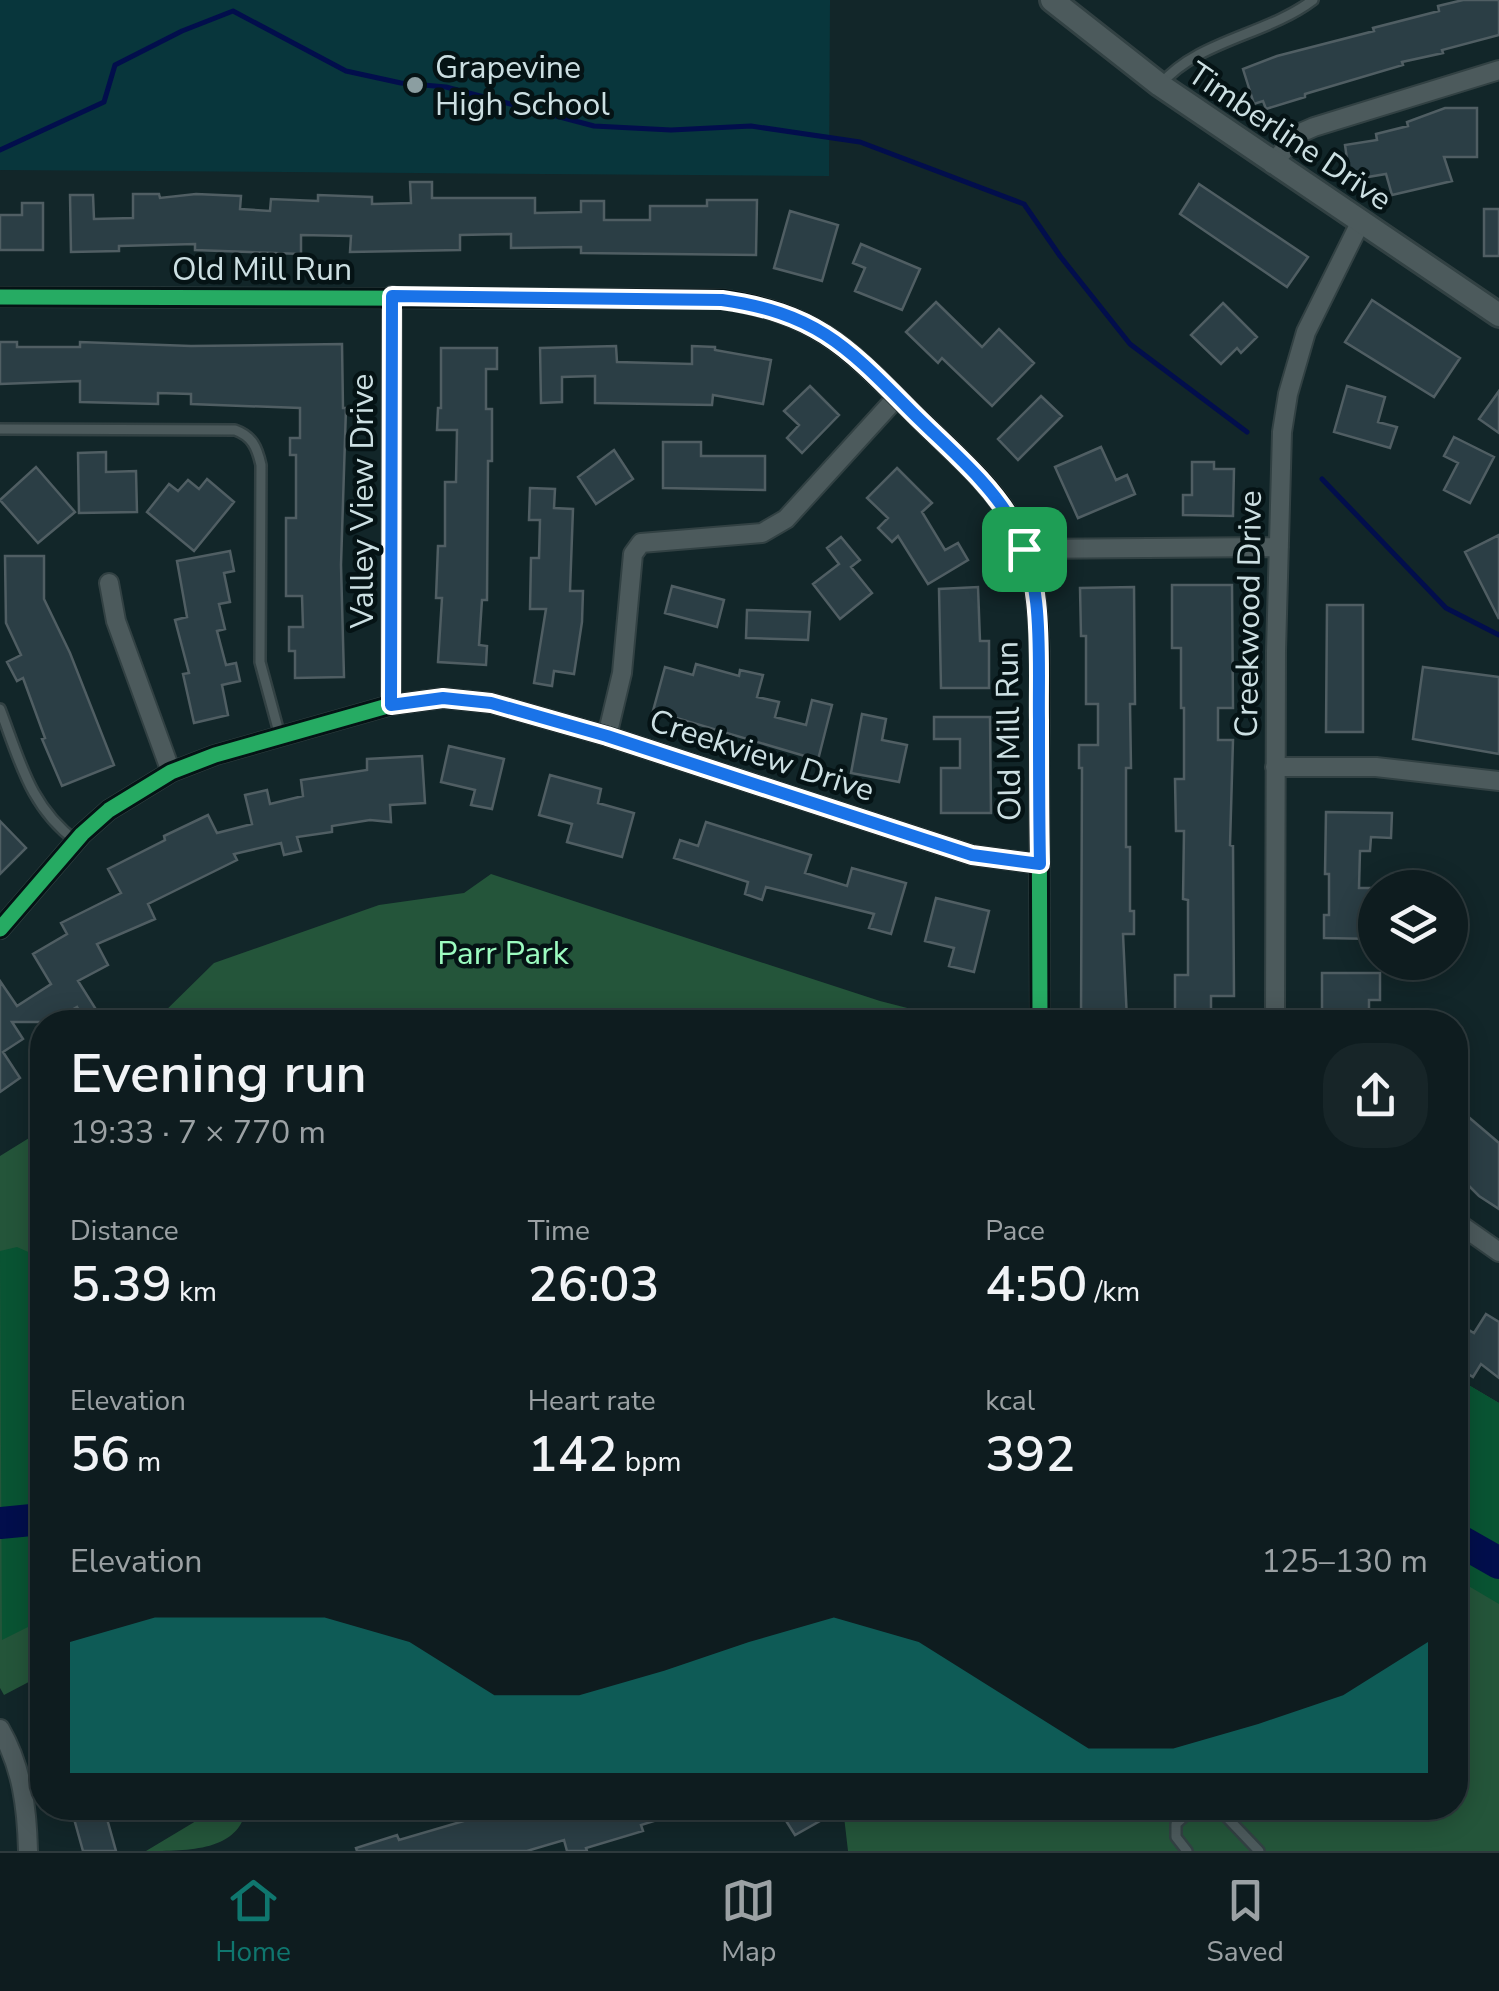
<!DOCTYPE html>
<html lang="en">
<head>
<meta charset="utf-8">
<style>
	:root { --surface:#0e1c1f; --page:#172528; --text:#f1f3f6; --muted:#9ba1a4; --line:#2e3a3d; --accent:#0f766e }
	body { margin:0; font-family:"Nunito Sans",sans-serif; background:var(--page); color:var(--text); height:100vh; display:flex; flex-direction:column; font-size:38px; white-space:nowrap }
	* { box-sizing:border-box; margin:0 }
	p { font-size:32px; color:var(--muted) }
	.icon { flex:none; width:55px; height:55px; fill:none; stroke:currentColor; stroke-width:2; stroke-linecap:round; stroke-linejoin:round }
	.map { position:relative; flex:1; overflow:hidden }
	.side { position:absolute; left:30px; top:1010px; width:1438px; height:810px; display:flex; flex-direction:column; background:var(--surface); border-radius:40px; box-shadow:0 5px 25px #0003,0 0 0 2px var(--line) }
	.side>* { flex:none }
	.fabs { position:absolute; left:1358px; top:870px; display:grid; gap:20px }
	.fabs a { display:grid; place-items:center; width:110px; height:110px; border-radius:50%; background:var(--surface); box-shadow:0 5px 25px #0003,0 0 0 2px var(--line); font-size:50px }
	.pin { position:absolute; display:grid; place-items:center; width:85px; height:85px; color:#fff; margin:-42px; border-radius:20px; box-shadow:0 5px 15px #0006 }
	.round { display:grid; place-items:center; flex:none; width:105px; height:105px; border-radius:40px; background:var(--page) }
	.headline { display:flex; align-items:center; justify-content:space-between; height:170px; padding:0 40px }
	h1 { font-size:55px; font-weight:600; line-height:75px }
	.figures { display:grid; grid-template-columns:repeat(3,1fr); gap:15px; height:170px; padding:10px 40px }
	.figures div { display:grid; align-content:center }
	.figures b { font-size:50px; font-weight:600 }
	.figures small { font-size:28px; font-weight:400 }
	.figures p { font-size:28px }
	.chart { height:280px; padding:20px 40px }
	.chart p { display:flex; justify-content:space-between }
	.chart svg { width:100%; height:180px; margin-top:10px; fill:var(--accent); opacity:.7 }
	.tab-bar { display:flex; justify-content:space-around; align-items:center; height:140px; border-top:2px solid var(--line); background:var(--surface); font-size:28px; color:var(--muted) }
	.tab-bar a { display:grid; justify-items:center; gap:5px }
	.tab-bar .current { color:var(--accent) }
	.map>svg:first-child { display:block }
	.built { fill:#08363c }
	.green { fill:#24553a }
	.forest { fill:#095433 }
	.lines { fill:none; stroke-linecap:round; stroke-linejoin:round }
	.stream { stroke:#020e4c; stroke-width:5 }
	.river { stroke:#020e4c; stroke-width:32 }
	.building { fill:#2b3e45; stroke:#505e63; stroke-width:2.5 }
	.service-casing { stroke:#324143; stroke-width:14 }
	.minor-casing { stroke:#324143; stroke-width:22 }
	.tertiary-casing { stroke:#324143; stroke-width:28 }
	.service { stroke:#4c5a5c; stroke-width:9 }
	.minor { stroke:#4c5a5c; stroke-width:18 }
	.tertiary { stroke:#4c5a5c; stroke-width:22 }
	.cycleway-casing { stroke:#051315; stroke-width:21 }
	.cycleway { stroke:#26ab63; stroke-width:15 }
	.route-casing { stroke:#fff; stroke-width:20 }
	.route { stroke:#1a73e8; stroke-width:12 }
	.poi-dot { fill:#8b9ea1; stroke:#051315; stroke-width:4 }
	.labels { text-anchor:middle; stroke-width:9; stroke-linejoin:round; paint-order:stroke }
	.poi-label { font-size:32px; fill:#ccdfe2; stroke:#051315; text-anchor:start }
	.street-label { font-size:32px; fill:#ccdfe2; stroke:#051315 }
	.park-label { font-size:32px; fill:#9cfbc0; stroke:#051315 }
</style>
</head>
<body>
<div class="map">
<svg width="1499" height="1851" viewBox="0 0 1499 1851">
	<rect width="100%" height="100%" fill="#122629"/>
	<path class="built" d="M0,0H830L829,176L0,170Z"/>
	<path class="green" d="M491,874L880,1001L962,1022H154L214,963L379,905L464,893Z
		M42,1130V1675L4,1695L0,1688V1156Z
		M1455,1377L1499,1403V1851H848L843,1808H1455Z
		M193,1808H246C240,1851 189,1851 146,1851L196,1821Z"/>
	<path class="forest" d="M17,1247L42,1258V1620L2,1640L0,1251Z
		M1455,1377L1499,1403V1604L1455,1578Z"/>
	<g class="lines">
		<path class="stream" d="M0,150L104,102L115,65L182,31L233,11L346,71L401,83L446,87L594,126L671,130L751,126L860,142L1024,204L1060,256L1130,344L1247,432
			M1322,479L1446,608L1499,635"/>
		<path class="river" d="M0,1523L42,1519
			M1455,1538L1499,1563"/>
	</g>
	<path class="building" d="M1463,0H1499V35L1442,50L1443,53L1402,62L1403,65L1305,94V97L1266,109L1263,101L1254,104L1243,69L1277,56L1374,31L1373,28L1439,11L1438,6Z
		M1445,108H1477V157H1444L1452,181L1392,195L1386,174L1350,180L1345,145L1377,140L1376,134L1408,126L1407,122Z
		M410,182H432V198H535V213L581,212V201H604V220H650V206H707V200H757L756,255L581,253V247L511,248V234L460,235V250L350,252L351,236L301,235V254L195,250V244L119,246V251L71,252L70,195H93L94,219L133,218V194H159L160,198L196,194L241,196L240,209L270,211L271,199L318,201V195L372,197V204L411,203Z
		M1199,184L1308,257L1287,287L1180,214Z
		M22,203H43V250H0V215H22Z
		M1484,209H1499V256H1484Z
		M790,211L838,225L822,281L774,268Z
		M861,244L920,269L902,310L855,291L865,268L853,263Z
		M1372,300L1460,358L1434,397L1345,342Z
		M936,302L982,347L999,329L1034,363L992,406L942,358L938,363L906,332Z
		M1223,303L1257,337L1241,353L1237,348L1221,364L1191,335Z
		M0,342H17V347H80V342L191,346L342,344L343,408H346L341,565L344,677L295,678V651H289V627H303L302,596H286V518H296V455H290V438H300V408L191,404V394L158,393V404L80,402V381L0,384Z
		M616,346L617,362L692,364V346L715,347V350L771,360L763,404L713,395L712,405L595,403V376L562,377V402L541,403L540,348Z
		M441,348H497V369H486V409H492V461H488L487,600H482L479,645L487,646L486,665L438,662L442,598H436L438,546H445V482H456L457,430H437L438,408H441Z
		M810,386L839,415L802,453L787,438L799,425L784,411Z
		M1347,386L1385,397L1378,422L1397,427L1390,448L1334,432Z
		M1499,391V433L1479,419Z
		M1041,396L1062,416L1018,460L998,439Z
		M1454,437L1494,457L1470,503L1444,490L1458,463L1444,456Z
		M663,442H701V456H765V490L663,488Z
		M1101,447L1116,480L1127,475L1135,494L1078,518L1055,467Z
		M614,450L633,479L596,504L578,477Z
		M106,452V472L136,471L137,512L79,513L78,453Z
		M1192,462H1214V469H1234L1233,516L1183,515V495H1192Z
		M36,467L75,512L38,543L0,500Z
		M897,468L932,503L922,512L945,550L958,543L968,560L928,584L898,536L892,542L878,528L888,518L867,498Z
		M207,479L234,502L194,551L147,512L169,484L178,491L188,480L199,489Z
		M530,488L555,489L554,508L573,509L570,591H583L582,622L574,674L554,671L552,686L534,683L546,609H530L531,558H539L540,520H529Z
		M1499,535V619L1465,552Z
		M841,537L860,560L851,567L872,593L840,619L813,584L839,564L827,548Z
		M230,551L234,571L224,573L230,602L219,604L225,629L217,631L226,665L236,663L240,681L222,685L228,715L194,723L183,674L189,673L175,620L187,617L177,561Z
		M5,556H44V599L70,653L114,765L62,786L42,739L45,738L23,678L17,681L7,662L21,655L6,623Z
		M1172,585H1232L1233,708H1218V740H1233L1230,845L1233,846L1234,996H1211V1022H1175V975H1188V900L1183,899L1184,831H1176L1175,779H1184V708H1181V648H1172Z
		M672,586L724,600L717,627L665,613Z
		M978,587L980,641H989V688H941L939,589Z
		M1134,587L1135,704H1130L1131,768H1126V847H1130V911H1134V934H1123L1127,1020H1081L1082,768H1079V745H1098V704H1086V636H1081L1080,588Z
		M1327,605H1363V732H1326Z
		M747,610L810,612L808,640L746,638Z
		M696,664L739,676L740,670L763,675L757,697L779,702L775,717L806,725L812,700L832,705L818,760L653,711L665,667L693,675Z
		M1423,667L1499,677V754L1413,739Z
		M862,714L886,719L882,740L907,745L899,782L851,773Z
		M934,717H990L991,813H941V768H960V739H934Z
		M449,746L504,759L492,809L471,805L475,790L441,782Z
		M422,756L425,803L390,805L391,822L370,820L332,826V832L297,837L301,851L284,855L281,843L234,854L237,860L148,904L155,919L97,944L108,965L78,981L97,1011L84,1019L77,1007L52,1022H12L23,1039L3,1052L20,1078L0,1092V981L17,1006L51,984L33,954L67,934L61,923L121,893L108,869L165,840L164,836L208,815L217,833L252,824L245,795L267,790L270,804L303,796L301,780L367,770V759Z
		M550,775L601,789L598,803L634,813L622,857L567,842L572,824L539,815Z
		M1326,812L1392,813L1391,838L1371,837L1370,851H1360L1359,888H1375V939L1324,938V915H1329V874H1325Z
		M0,821L26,848L0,874Z
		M706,822L811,855L805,873L847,886L852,868L906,883L891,934L869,928L874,914L766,887L762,900L745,894L748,882L674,858L680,840L698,846Z
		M936,898L989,911L974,972L949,966L954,948L925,941Z
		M1322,973H1380V1000H1369V1022H1322Z
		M1465,1114L1499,1143V1209L1479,1196L1455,1172V1126Z
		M1486,1314L1499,1322V1378L1481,1364L1473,1377L1455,1366V1322L1474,1333Z
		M71,1808H104L116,1851H83Z
		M508,1808H514L517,1818L551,1808H685L686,1811L641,1825L643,1831L586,1848L587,1851H567L564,1840L527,1851H357L356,1848L397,1835L399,1840Z
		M778,1808H843L795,1835Z"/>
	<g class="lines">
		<defs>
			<path id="service" d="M1160,85C1198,40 1267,35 1313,0
				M0,429L235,430C252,436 257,447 261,465L260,662L280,736
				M0,709C20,761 30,807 76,841
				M1218,1808L1259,1851
				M1187,1851L1176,1837V1824L1193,1808"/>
			<path id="minor" d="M1272,164L1298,134L1314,127L1499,70
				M0,297L721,299C813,313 843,343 907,407C942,443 989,479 1014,524C1048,586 1039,694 1039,764C1039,850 1040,936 1040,1022
				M1024,549L1279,547
				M109,583L116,621L171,772
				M391,705L392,296
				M607,736L622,673L633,554L641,543L762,533L786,519L897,397
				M1275,767H1376L1499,781
				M0,929L82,834L109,810L171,772L215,755L391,705L443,698L491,703L607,736L972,855L1040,864
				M1275,1022L1276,651L1282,432L1288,394L1306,332L1360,223
				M1455,1221L1499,1252
				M0,1729C22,1767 27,1808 28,1851"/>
			<path id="tertiary" d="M1052,0L1160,85L1499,315"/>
		</defs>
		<use href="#service" class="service-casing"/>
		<use href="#minor" class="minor-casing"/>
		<use href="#tertiary" class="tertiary-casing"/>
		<use href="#service" class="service"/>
		<use href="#minor" class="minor"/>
		<use href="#tertiary" class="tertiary"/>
		<defs>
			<path id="cycleway" d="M0,297L721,299C813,313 843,343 907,407C942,443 989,479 1014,524C1048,586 1039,694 1039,764C1039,850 1040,936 1040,1022
				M0,929L82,834L109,810L171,772L215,755L391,705L443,698L491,703L607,736L972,855L1040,864"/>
		</defs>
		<use href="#cycleway" class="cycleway-casing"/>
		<use href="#cycleway" class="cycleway"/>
	</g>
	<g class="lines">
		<defs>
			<path id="route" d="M392,296L722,300C813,313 844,343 907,407C943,444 989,480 1014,525C1045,582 1038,657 1039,720C1039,768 1039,816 1040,864L972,855L607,736L491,703L443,698L391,705Z"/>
		</defs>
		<use href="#route" class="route-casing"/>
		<use href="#route" class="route"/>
	</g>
	<circle class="poi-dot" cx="415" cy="85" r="10"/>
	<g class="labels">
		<g class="poi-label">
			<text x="435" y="78">Grapevine<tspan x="435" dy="37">High School</tspan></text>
		</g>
		<g class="street-label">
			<text transform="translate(1290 136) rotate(34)" y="11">Timberline Drive</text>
			<text x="262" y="280">Old Mill Run</text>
			<text transform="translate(362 501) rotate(-90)" y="11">Valley View Drive</text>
			<text transform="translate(1248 614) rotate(-89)" y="11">Creekwood Drive</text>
			<text transform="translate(1008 731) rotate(-91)" y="11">Old Mill Run</text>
			<text transform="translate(762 755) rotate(18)" y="11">Creekview Drive</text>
		</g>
		<g class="park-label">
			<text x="503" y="964">Parr Park</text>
		</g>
	</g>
</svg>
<div class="fabs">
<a><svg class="icon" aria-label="layers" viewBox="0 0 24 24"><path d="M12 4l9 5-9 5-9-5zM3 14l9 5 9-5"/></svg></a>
</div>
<div class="pin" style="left:1024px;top:549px;background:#1e9e55"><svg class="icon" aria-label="arrive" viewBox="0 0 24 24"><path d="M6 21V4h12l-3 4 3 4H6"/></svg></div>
<section class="side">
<div class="headline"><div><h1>Evening run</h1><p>19:33 · 7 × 770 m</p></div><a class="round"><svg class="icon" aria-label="share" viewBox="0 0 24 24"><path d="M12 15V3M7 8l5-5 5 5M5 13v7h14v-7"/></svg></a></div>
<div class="figures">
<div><p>Distance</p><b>5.39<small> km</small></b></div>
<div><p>Time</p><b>26:03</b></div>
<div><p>Pace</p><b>4:50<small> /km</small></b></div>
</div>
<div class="figures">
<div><p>Elevation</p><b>56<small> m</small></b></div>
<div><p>Heart rate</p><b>142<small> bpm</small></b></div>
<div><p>kcal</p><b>392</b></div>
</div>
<div class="chart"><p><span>Elevation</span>125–130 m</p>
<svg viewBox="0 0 160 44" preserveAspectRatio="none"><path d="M0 44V12L10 6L20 6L30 6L40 12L50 25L60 25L70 19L80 12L90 6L100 12L110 25L120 38L130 38L140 32L150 25L160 12V44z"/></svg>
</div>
</section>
</div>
<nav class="tab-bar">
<a class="current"><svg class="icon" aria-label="home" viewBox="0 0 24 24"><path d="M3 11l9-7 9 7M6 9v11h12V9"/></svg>Home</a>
<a><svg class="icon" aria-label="map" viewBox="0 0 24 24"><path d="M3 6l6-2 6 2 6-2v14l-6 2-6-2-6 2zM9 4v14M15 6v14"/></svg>Map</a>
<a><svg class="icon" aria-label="saved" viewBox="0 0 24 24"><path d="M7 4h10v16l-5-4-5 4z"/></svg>Saved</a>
</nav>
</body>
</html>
